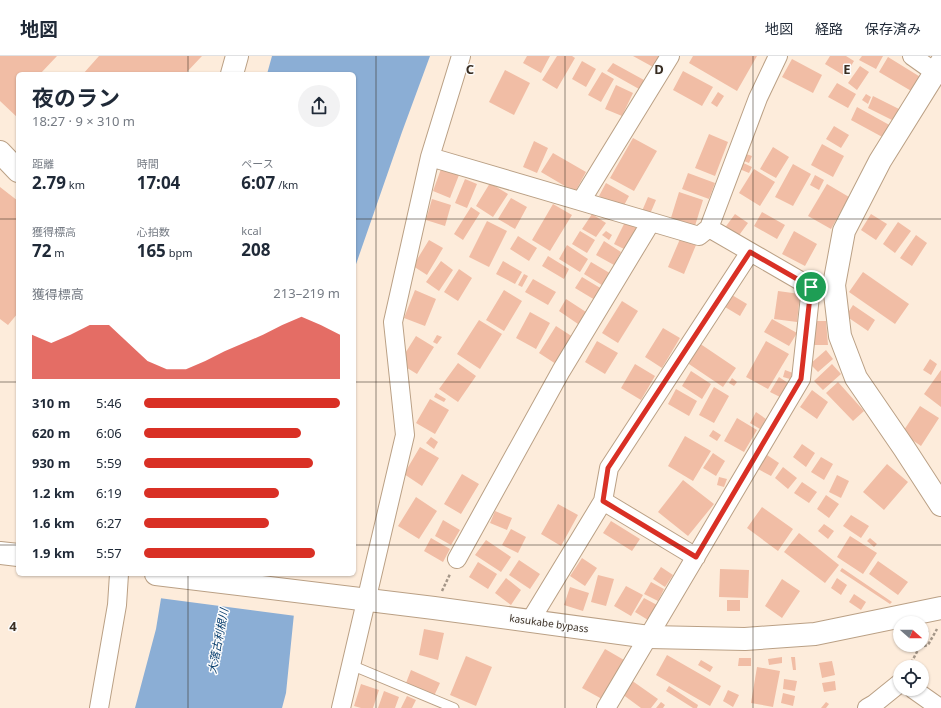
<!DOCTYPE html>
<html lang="ja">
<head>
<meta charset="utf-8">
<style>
	:root { --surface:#fff; --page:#f2f2f3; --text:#1f2937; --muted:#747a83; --line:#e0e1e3; --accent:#d93025 }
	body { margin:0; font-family:"Noto Sans","Noto Sans JP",sans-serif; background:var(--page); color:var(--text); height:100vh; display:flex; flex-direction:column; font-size:15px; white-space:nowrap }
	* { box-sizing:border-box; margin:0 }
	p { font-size:13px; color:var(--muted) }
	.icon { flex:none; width:22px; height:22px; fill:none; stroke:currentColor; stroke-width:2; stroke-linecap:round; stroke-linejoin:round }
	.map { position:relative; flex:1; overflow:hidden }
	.drawer { position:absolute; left:16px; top:16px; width:340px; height:504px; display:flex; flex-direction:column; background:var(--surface); border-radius:6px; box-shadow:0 1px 3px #0004 }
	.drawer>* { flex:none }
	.needle { width:26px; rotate:111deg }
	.controls { position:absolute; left:893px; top:560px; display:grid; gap:8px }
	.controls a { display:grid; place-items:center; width:36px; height:36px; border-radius:50%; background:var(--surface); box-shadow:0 1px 3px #0004; font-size:20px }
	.pin { position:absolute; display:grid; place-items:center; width:34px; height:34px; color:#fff; margin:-17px; border:2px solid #fff; border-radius:50%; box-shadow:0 1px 4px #0007 }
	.round { display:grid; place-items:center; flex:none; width:42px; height:42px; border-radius:21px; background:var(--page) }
	.head { display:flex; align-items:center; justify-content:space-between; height:68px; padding:0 16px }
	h1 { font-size:22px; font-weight:700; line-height:30px }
	.stats { display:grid; grid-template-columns:repeat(3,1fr); gap:6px; height:68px; padding:4px 16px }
	.stats div { display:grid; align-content:center }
	.stats b { font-size:17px; font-weight:700 }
	.stats small { font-size:11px; font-weight:400 }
	.stats p { font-size:11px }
	.chart { height:112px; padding:8px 16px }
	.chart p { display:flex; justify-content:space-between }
	.chart svg { width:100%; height:72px; margin-top:4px; fill:var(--accent); opacity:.7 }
	ul { padding:0 16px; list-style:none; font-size:13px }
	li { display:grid; grid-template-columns:64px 48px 1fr; align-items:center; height:30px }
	li i { height:10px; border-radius:5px; background:var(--accent) }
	header { display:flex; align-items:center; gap:24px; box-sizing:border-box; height:56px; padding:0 20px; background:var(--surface); border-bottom:1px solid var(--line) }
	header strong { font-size:19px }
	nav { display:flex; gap:22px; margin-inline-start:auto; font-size:14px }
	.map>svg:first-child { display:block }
	.water { fill:#8baed5 }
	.pier { fill:#fdecdb }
	.building { fill:#f1bda5 }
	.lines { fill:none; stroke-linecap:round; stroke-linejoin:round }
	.lane-casing { stroke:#baa085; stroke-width:11 }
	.street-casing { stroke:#baa085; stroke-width:20 }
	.secondary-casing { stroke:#baa085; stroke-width:24 }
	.highway-casing { stroke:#baa085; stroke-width:24 }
	.path { stroke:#a49688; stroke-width:2.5; stroke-dasharray:3 2; stroke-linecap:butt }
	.lane { stroke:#fff; stroke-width:9 }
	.street { stroke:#fff; stroke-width:18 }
	.secondary { stroke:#fff; stroke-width:22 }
	.highway { stroke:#fff; stroke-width:22 }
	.route-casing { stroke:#fff; stroke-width:8 }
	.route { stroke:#d93025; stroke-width:5 }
	.grid { fill:none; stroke:#382d22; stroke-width:1; stroke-opacity:0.55 }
	.labels { text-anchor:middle; stroke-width:3; stroke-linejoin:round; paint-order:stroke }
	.street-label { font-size:10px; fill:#382d22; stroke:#fcfcfc }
	.water-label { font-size:11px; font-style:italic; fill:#083e6e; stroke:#fcfcfc }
	.grid-label { font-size:13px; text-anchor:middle; font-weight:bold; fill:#382d22; stroke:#fcfcfc; stroke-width:3; stroke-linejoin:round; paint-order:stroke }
</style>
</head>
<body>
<header>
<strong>地図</strong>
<nav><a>地図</a><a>経路</a><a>保存済み</a></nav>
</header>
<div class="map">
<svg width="941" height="652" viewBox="0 0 941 652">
	<rect width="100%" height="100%" fill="#fdecdb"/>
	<path class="water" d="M272,0H430L402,76L354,214V18H267Z
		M165,518H298L286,637L282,652H135L156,573Z"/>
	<path class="pier" d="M163,518H300L296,560L159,542Z"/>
	<path class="building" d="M0,0H57L40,18H18V62L0,45Z
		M99,0H202L185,18H83Z
		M527,0H550L541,17L523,7Z
		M557,0H572L575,2L557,33L542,24Z
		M633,0H659L653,11Z
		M693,0H757L737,35L689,7Z
		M830,0H846L854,5L845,20L825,8Z
		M862,0H883L876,13L859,4Z
		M888,1L922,22L913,36L879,16Z
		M792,3L822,19L813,37L782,21Z
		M582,5L596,13L586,31L572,23Z
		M613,7L644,24L639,33L607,15Z
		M860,10L869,16L857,34L848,27Z
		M505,14L530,27L514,59L489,46Z
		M683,15L713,31L702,50L673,34Z
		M602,16L614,23L601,46L588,39Z
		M837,27L856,38L848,52L828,41Z
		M616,29L633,37L622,60L605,53Z
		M718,36L724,40L717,51L711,47Z
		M866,38L871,41L868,48L862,44Z
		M873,40L901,54L896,66L868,52Z
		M857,51L893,71L886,83L851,64Z
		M834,70L849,79L841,92L826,83Z
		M709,78L728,86L715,120L695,112Z
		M633,82L657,95L634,135L610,122Z
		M534,85L548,92L537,117L523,111Z
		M822,88L844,100L833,121L811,109Z
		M773,91L789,101L776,122L760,113Z
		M553,97L586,116L575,136L541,116Z
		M746,98L752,100L749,107L744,105Z
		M739,105L752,111L749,117L737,112Z
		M793,108L811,118L793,150L775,141Z
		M441,113L459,119L450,142L433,135Z
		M754,113L775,126L760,150L739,137Z
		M688,117L715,127L709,143L682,133Z
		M815,119L824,124L819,134L810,129Z
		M465,123L477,128L467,152L455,147Z
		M490,127L508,138L493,161L476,150Z
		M606,127L629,140L622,153L599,140Z
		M827,128L849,141L831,173L808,160Z
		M0,131L18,145V257L8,269L0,263Z
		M679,136L703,144L694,173L670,165Z
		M648,141L656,144L650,158L642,155Z
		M511,142L527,151L515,173L498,163Z
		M432,143L451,149L445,170L426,164Z
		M553,148L572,159L550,195L532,184Z
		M471,151L480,157L463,184L454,178Z
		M762,156L785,169L777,183L754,170Z
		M592,158L606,167L596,181L582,173Z
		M735,158L748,167L737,182L724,173Z
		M871,158L887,168L876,184L861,174Z
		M487,165L507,175L489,211L469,201Z
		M625,166L642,175L630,196L614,188Z
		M898,166L911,175L895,197L883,188Z
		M580,175L595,184L587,197L572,188Z
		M606,175L612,179L609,184L602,179Z
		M794,175L817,188L805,210L782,198Z
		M916,179L927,187L912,210L900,202Z
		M518,180L537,192L529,205L510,193Z
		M680,183L696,189L684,218L668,211Z
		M429,184L443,192L427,219L413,210Z
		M604,185L621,196L614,209L596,199Z
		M567,189L588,203L580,216L559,203Z
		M548,200L569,213L564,223L542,210Z
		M441,205L453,214L439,235L426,226Z
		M503,205L522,216L515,228L496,218Z
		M591,206L613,219L605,231L584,218Z
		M459,213L472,222L458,245L444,236Z
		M863,216L909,248L895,268L849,236Z
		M524,218L528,220L522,231L518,229Z
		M582,221L602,233L595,244L575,232Z
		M533,223L556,236L548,249L525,236Z
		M415,234L436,243L425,270L404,262Z
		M504,234L522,245L504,275L486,264Z
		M778,235L800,238L797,266L774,263Z
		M732,239L747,248L740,260L725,251Z
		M566,243L586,256L578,268L559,255Z
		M622,245L638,255L618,287L602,277Z
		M853,249L875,264L868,275L846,260Z
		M530,256L550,267L536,293L516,282Z
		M772,263L797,277L789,290L764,276Z
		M479,264L502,278L480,313L457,298Z
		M813,265H826L828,289H814Z
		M556,270L573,281L556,308L539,297Z
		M663,272L680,282L662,312L645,301Z
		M437,279L442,281L437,288L433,286Z
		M416,280L434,291L417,318L399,307Z
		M597,285L618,297L605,318L585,306Z
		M766,285L789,298L768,333L746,321Z
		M699,287L736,312L723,331L686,306Z
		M826,294L833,303L818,316L810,308Z
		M930,303L937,308L931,319L923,314Z
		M458,307L476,320L458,346L439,333Z
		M635,308L655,320L641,344L621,332Z
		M832,308L841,318L823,334L814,325Z
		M785,314L793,317L790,323L783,321Z
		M941,314V351L924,338Z
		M691,315L711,328L702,343L682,330Z
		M779,321L788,327L780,341L770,336Z
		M732,322L737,326L734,330L729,327Z
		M838,326L864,355L853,365L826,337Z
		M714,331L729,340L714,367L699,359Z
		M676,333L697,345L689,360L668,348Z
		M812,334L828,346L817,363L800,351Z
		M436,337L446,343L444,346L434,341Z
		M430,343L449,354L435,378L416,367Z
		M920,350L939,362L921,390L902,377Z
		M756,356L766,363L760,373L750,367Z
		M737,362L757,374L744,396L724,385Z
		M713,374L721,379L717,385L709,380Z
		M685,380L711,395L693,425L668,410Z
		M431,381L438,386L434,393L426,387Z
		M802,388L815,397L806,411L793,401Z
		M420,391L439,402L422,430L404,418Z
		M713,397L725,405L716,420L703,412Z
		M767,399L779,407L771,420L758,413Z
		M821,401L833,408L824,424L811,416Z
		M887,408L908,426L884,454L863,436Z
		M783,411L797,422L788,433L775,422Z
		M462,418L479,428L461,458L444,448Z
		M837,419L849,425L841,442L829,436Z
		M719,421L727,423L724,431L717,429Z
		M683,424L714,448L688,480L658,456Z
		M802,426L817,436L809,447L794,437Z
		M826,439L839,448L829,462L817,453Z
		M416,441L437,455L419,483L398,470Z
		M558,448L578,459L561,490L541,478Z
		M762,451L793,473L778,495L747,472Z
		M495,455L512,462L507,474L490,467Z
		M851,459L869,470L861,482L843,470Z
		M443,464L460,474L451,489L435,480Z
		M611,465L640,483L632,495L603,477Z
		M824,468L834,475L828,483L818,475Z
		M511,473L526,481L518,497L502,489Z
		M799,477L839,509L825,527L784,496Z
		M850,480L877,497L863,518L837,501Z
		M431,482L450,493L443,506L424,495Z
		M870,482L877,488L874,491L867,485Z
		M486,484L511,501L501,516L475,499Z
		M582,502L597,512L585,530L570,520Z
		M519,504L540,518L530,533L509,519Z
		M878,505L908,526L898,539L869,518Z
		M478,506L497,518L488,533L469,521Z
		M661,511L673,519L665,531L653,523Z
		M842,512L892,546L890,548L840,515Z
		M720,513L749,514L748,542L719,541Z
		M598,519L614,523L606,550L591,546Z
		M506,522L521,534L511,549L495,537Z
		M837,522L847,529L841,539L831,532Z
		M782,523L800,535L782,562L765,550Z
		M651,526L664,533L658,545L644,538Z
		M626,530L643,539L631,560L614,550Z
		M570,531L589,537L583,555L564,549Z
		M854,538L866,546L861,554L849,546Z
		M644,542L657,549L648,564L635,556Z
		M727,544H740V555H727Z
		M424,573L444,577L438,604L419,599Z
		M605,593L624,604L602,643L582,632Z
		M667,599L721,630L710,650L656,619Z
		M466,600L492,611L476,650L450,639Z
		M782,601V607L769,609L768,603Z
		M791,601H795L796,614H793Z
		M739,602H751V610H738Z
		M701,604L713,611L710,616L698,609Z
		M832,605L835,619L822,622L819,607Z
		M757,611L780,615L773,651L751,647Z
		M411,614L440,627L434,640L406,627Z
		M784,623L797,625L795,635L783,633Z
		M631,624L658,643L651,652H641L622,638Z
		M835,625L836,634L824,636L822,627Z
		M361,628L379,634L373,652H361L354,650Z
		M669,630L698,649L697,652H693L666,635Z
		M728,634L739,639L733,651L723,645Z
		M384,635L399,641L395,652H378Z
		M783,637L795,640L793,650L781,647Z
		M407,640L416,644L412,652H401Z
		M661,646L665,649L663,652H656Z
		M826,646L829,648L826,652H821Z"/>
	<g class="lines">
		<defs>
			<path id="lane" d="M351,609L454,652"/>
			<path id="street" d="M912,0L936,17
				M430,101L699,180L709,172L758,42L778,0
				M581,145L670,0
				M709,172L811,231L824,230
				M603,445L696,501
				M457,503L561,315L651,166
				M530,565L603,445L609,412L750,196
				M913,633L940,652
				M99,652L117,549L119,518
				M341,652L405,379L393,266L430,101L461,0
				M606,652L801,323L811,231
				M867,652L874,648L900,627"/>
			<path id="secondary" d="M941,7L880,105L844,175L834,229L840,280L856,322L904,392L941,449
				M232,18L237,0
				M0,96L18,115"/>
			<path id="highway" d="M0,497L18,499
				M156,518L434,552L649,581L745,583L815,578L941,552"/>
		</defs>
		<use href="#lane" class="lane-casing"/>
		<use href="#street" class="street-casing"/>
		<use href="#secondary" class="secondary-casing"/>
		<use href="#highway" class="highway-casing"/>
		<path class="path" d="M442,535L450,518
			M922,586L928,574
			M919,591L928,589L937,573
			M909,611L920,590"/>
		<use href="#lane" class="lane"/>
		<use href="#street" class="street"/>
		<use href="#secondary" class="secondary"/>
		<use href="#highway" class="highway"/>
	</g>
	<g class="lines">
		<defs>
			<path id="route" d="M750,196L811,231L801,323L696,501L603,445L608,412Z"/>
		</defs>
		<use href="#route" class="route-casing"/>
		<use href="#route" class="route"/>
	</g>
	<path class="grid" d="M188,0V18M376,0V652M565,0V652M753,0V652M0,163H18M354,163H941M0,326H18M354,326H941M0,489H18M354,489H941M188,518V652"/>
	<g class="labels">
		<g class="street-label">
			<text transform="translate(549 567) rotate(8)" y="4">kasukabe bypass</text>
		</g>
		<g class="water-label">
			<text transform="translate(218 585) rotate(-79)" y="4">大落古利根川</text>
		</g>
	</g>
	<g class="grid-label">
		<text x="470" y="18">C</text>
		<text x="659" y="18">D</text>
		<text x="847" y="18">E</text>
		<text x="13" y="575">4</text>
	</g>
</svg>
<div class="controls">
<a><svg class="needle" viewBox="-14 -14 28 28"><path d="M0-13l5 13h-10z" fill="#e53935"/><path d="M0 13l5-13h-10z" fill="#747a83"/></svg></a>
<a><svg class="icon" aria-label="locate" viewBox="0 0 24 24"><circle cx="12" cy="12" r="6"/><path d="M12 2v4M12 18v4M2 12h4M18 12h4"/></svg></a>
</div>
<div class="pin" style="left:811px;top:231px;background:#1e9e55"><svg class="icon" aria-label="arrive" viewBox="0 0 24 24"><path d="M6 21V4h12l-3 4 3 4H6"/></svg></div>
<section class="drawer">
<div class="head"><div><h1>夜のラン</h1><p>18:27 · 9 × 310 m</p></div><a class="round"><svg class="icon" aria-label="share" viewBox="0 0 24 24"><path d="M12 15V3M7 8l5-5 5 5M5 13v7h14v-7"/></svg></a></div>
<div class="stats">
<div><p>距離</p><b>2.79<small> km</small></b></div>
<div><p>時間</p><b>17:04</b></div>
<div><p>ペース</p><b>6:07<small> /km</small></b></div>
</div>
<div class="stats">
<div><p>獲得標高</p><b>72<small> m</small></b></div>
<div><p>心拍数</p><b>165<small> bpm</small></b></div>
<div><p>kcal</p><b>208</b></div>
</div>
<div class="chart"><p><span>獲得標高</span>213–219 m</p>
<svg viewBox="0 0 160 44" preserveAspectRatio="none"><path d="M0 44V17L10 22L20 17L30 11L40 11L50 22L60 33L70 38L80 38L90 33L100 27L110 22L120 17L130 11L140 6L150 11L160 17V44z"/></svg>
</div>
<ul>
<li><b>310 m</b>5:46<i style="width:100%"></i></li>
<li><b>620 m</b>6:06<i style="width:80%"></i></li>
<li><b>930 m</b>5:59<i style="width:86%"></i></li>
<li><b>1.2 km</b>6:19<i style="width:69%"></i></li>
<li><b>1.6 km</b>6:27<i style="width:64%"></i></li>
<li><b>1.9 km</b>5:57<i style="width:87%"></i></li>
</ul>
</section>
</div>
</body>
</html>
